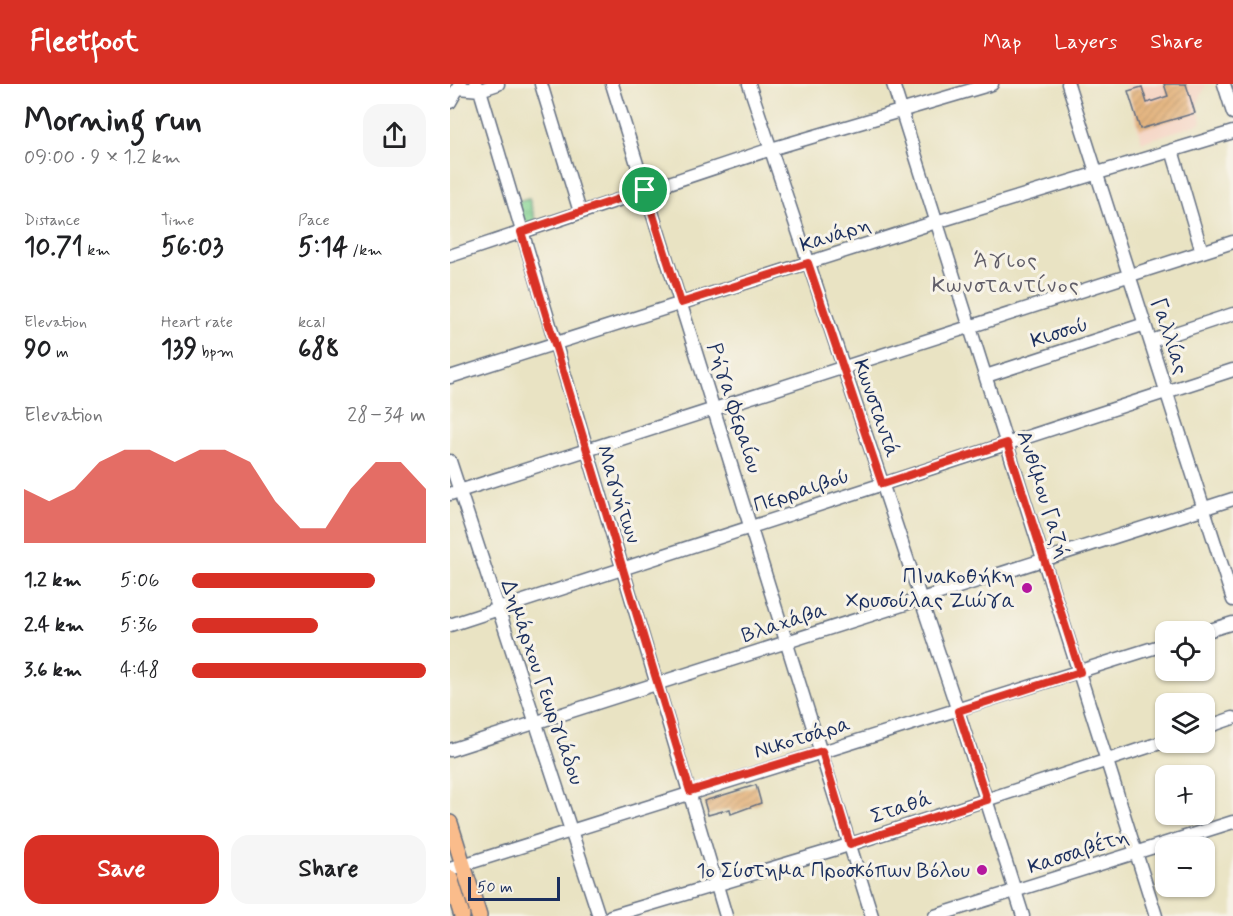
<!DOCTYPE html>
<html lang="en">
<head>
<meta charset="utf-8">
<style>
	:root { --surface:#fff; --page:#f6f6f6; --text:#202124; --muted:#757577; --accent:#d93025 }
	body { margin:0; font-family:Mynerve,sans-serif; background:var(--page); color:var(--text); height:100vh; display:flex; flex-direction:column; font-size:22px; white-space:nowrap }
	* { box-sizing:border-box; margin:0 }
	p { font-size:20px; color:var(--muted) }
	.icon { flex:none; width:33px; height:33px; fill:none; stroke:currentColor; stroke-width:2; stroke-linecap:round; stroke-linejoin:round }
	.map { position:relative; flex:1; overflow:hidden }
	.drawer { display:flex; flex-direction:column; background:var(--surface); width:450px }
	.drawer>* { flex:none }
	.controls { position:absolute; left:705px; top:537px; display:grid; gap:12px }
	.controls a { display:grid; place-items:center; width:60px; height:60px; border-radius:12px; background:var(--surface); box-shadow:0 2px 4px #0004; font-size:30px }
	.scale { position:absolute; left:18px; bottom:15px; width:92px; box-sizing:border-box; padding-left:6px; border:3px solid #1b2f5e; border-top:0; font-size:16px; line-height:21px; white-space:nowrap; color:#1b2f5e; -webkit-text-stroke:4px #f7f3e8; paint-order:stroke }
	.pin { position:absolute; display:grid; place-items:center; width:51px; height:51px; color:#fff; margin:-26px; border:3px solid #fff; border-radius:50%; box-shadow:0 2px 6px #0007 }
	.round { display:grid; place-items:center; flex:none; width:63px; height:63px; border-radius:18px; background:var(--page) }
	.overview { display:flex; align-items:center; justify-content:space-between; height:102px; padding:0 24px }
	h1 { font-size:33px; font-weight:700; line-height:45px }
	.figures { display:grid; grid-template-columns:repeat(3,1fr); gap:9px; height:102px; padding:6px 24px }
	.figures div { display:grid; align-content:center }
	.figures b { font-size:26px; font-weight:700 }
	.figures small { font-size:16px; font-weight:400 }
	.figures p { font-size:16px }
	.chart { height:168px; padding:12px 24px }
	.chart p { display:flex; justify-content:space-between }
	.chart svg { width:100%; height:108px; margin-top:6px; fill:var(--accent); opacity:.7 }
	.action { display:flex; gap:12px; margin-top:auto; padding:12px 24px }
	.action a { flex:1; height:69px; border-radius:18px; background:var(--accent); color:#fff; font-size:24px; font-weight:700; line-height:69px; text-align:center }
	.action a+a { background:var(--page); color:var(--text) }
	ul { padding:0 24px; list-style:none; font-size:20px }
	li { display:grid; grid-template-columns:96px 72px 1fr; align-items:center; height:45px }
	li i { height:15px; border-radius:8px; background:var(--accent) }
	header { display:flex; align-items:center; gap:36px; box-sizing:border-box; height:84px; padding:0 30px; background:var(--accent); color:#fff }
	header strong { font-size:28px }
	nav { display:flex; gap:33px; margin-inline-start:auto; font-size:21px }
	main { display:flex; flex:1; min-height:0 }
	.map>svg:first-child { display:block }
	.built { fill:#f5d3c2 }
	.park { fill:url(#park-tufts); stroke:#508278; stroke-width:1.5 }
	.building { fill:url(#building-hatch) }
	.lines { fill:none; stroke-linecap:round; stroke-linejoin:round }
	.minor-casing { stroke:#636e81; stroke-width:15 }
	.major-casing { stroke:#636e81; stroke-width:18 }
	.minor { stroke:#fff; stroke-width:12 }
	.major { stroke:#fabc8b; stroke-width:15 }
	.route-casing { stroke:#fff; stroke-width:12 }
	.route { stroke:#d93025; stroke-width:8 }
	.poi-dot { fill:#b5179e; stroke:#f7f3e8; stroke-width:2 }
	.labels { text-anchor:middle; stroke-width:6; stroke-linejoin:round; paint-order:stroke }
	.street-label { font-size:21px; fill:#1b2f5e; stroke:#f7f3e8 }
	.poi-label { font-size:21px; fill:#1b2f5e; stroke:#f7f3e8; text-anchor:end }
	.neighbourhood-label { font-size:22px; letter-spacing:1.5px; fill:#615e69; stroke:#f7f3e8 }
</style>
</head>
<body>
<header>
<strong>Fleetfoot</strong>
<nav><a>Map</a><a>Layers</a><a>Share</a></nav>
</header>
<main>
<section class="drawer">
<div class="overview"><div><h1>Morning run</h1><p>09:00 · 9 × 1.2 km</p></div><a class="round"><svg class="icon" aria-label="share" viewBox="0 0 24 24"><path d="M12 15V3M7 8l5-5 5 5M5 13v7h14v-7"/></svg></a></div>
<div class="figures">
<div><p>Distance</p><b>10.71<small> km</small></b></div>
<div><p>Time</p><b>56:03</b></div>
<div><p>Pace</p><b>5:14<small> /km</small></b></div>
</div>
<div class="figures">
<div><p>Elevation</p><b>90<small> m</small></b></div>
<div><p>Heart rate</p><b>139<small> bpm</small></b></div>
<div><p>kcal</p><b>688</b></div>
</div>
<div class="chart"><p><span>Elevation</span>28–34 m</p>
<svg viewBox="0 0 160 44" preserveAspectRatio="none"><path d="M0 44V22L10 27L20 22L30 11L40 6L50 6L60 11L70 6L80 6L90 11L100 27L110 38L120 38L130 22L140 11L150 11L160 22V44z"/></svg>
</div>
<ul>
<li><b>1.2 km</b>5:06<i style="width:78%"></i></li>
<li><b>2.4 km</b>5:36<i style="width:54%"></i></li>
<li><b>3.6 km</b>4:48<i style="width:100%"></i></li>
</ul>
<div class="action"><a>Save</a><a>Share</a></div>
</section>
<div class="map">
<svg width="783" height="832" viewBox="0 0 783 832">
	<defs>
		<pattern id="park-tufts" width="24" height="20" patternUnits="userSpaceOnUse" patternTransform="scale(1.5)"><rect width="24" height="20" fill="#84d493"/><path d="M3 7l-1-3M5 7V3M7 7l1-3M15 17l-1-3M17 17v-4M19 17l1-3" fill="none" stroke="#71b681"/></pattern>
		<pattern id="building-hatch" width="6" height="6" patternUnits="userSpaceOnUse" patternTransform="scale(1.5)"><rect width="6" height="6" fill="#e4b47e"/><path d="M-1 1l2-2M0 6l6-6M5 7l2-2" fill="none" stroke="#c39b6f"/></pattern>
	</defs>
	<rect width="100%" height="100%" fill="#f7f3e8"/>
	<filter id="ink" filterUnits="userSpaceOnUse"><feTurbulence type="fractalNoise" baseFrequency=".0167" numOctaves="2"/><feDisplacementMap in="SourceGraphic" scale="12" xChannelSelector="R" yChannelSelector="G"/><feConvolveMatrix kernelMatrix="1 2 1 2 8 2 1 2 1" color-interpolation-filters="sRGB"/></filter>
	<filter id="wash" filterUnits="userSpaceOnUse"><feTurbulence type="fractalNoise" baseFrequency=".008" numOctaves="4" result="noise"/><feDisplacementMap in="SourceGraphic" scale="24" xChannelSelector="R" yChannelSelector="G"/><feGaussianBlur stdDeviation="1.35" result="paint"/><feColorMatrix in="noise" values="0 0 0 0 0 0 0 0 0 0 0 0 0 0 0 0 0 1.4 0 .05"/><feComposite in="paint" operator="in"/></filter>
	<g filter="url(#wash)">
		<rect width="100%" height="100%" fill="#e9e3c3"/>
		<path class="built" d="M675,0H756L747,21L752,39L692,58Z"/>
		<path class="park" d="M79,115L86,138L74,142L67,118Z"/>
		<g id="blocks">
			<path class="building" d="M714,0H736L745,29L690,45L678,7L692,3L697,19L718,12Z
				M306,701L311,719L281,730L280,725L258,731L254,717Z"/>
		</g>
	</g>
	<g filter="url(#ink)">
		<use href="#blocks" fill-opacity="0" stroke="#636e81" stroke-width="1.5"/>
		<g class="lines">
			<defs>
				<path id="minor" d="M25,0L30,6L276,832
					M91,0L130,128
					M162,0L422,832
					M299,0L508,627L573,832
					M443,0L706,832
					M618,0L783,516
					M774,0L783,29
					M8,4L30,6L48,0
					M0,18L10,0
					M722,66L752,168
					M0,172L321,65L542,0
					M701,257L783,230
					M536,292L695,240
					M0,293L486,138L783,48
					M0,377L149,832
					M0,410L783,158
					M0,541L783,286
					M754,548L783,539
					M754,644L783,634
					M0,666L783,415
					M0,785L716,560
					M161,832L383,766L716,657
					M485,832L783,738"/>
				<path id="major" d="M0,739L29,832
					M0,794L12,832"/>
			</defs>
			<use href="#minor" class="minor-casing"/>
			<use href="#major" class="major-casing"/>
			<use href="#minor" class="minor"/>
			<use href="#major" class="major"/>
		</g>
	</g>
	<g class="lines" filter="url(#ink)">
		<defs>
			<path id="route" d="M195,106L231,219L358,179L432,400L557,359L630,588L508,627L537,716L400,760L372,667L240,707L71,148Z"/>
		</defs>
		<use href="#route" class="route-casing"/>
		<use href="#route" class="route"/>
	</g>
	<g class="poi-dot">
		<circle cx="577" cy="504" r="6"/>
		<circle cx="532" cy="786" r="6"/>
	</g>
	<g class="labels">
		<g class="street-label">
			<text transform="translate(385 150) rotate(-18)" y="7">Κανάρη</text>
			<text transform="translate(609 248) rotate(-18)" y="7">Κισσού</text>
			<text transform="translate(720 252) rotate(72)" y="7">Γαλλίας</text>
			<text transform="translate(285 324) rotate(72)" y="7">Ρήγα Φεραίου</text>
			<text transform="translate(427 324) rotate(71)" y="7">Κωνσταντά</text>
			<text transform="translate(351 406) rotate(-18)" y="7">Περραιβού</text>
			<text transform="translate(169 410) rotate(72)" y="7">Μαγνήτων</text>
			<text transform="translate(594 410) rotate(72)" y="7">Ανθίμου Γαζή</text>
			<text transform="translate(334 538) rotate(-18)" y="7">Βλαχάβα</text>
			<text transform="translate(93 598) rotate(71)" y="7">Δημάρχου Γεωργιάδου</text>
			<text transform="translate(352 653) rotate(-17)" y="7">Νικοτσάρα</text>
			<text transform="translate(451 723) rotate(-18)" y="7">Σταθά</text>
			<text transform="translate(628 767) rotate(-18)" y="7">Κασσαβέτη</text>
		</g>
		<g class="poi-label">
			<text x="565" y="499">ΠΙνακοθήκη<tspan x="565" dy="24">Χρυσούλας Ζιώγα</tspan></text>
			<text x="520" y="793">1ο Σύστημα Προσκόπων Βόλου</text>
		</g>
		<g class="neighbourhood-label">
			<text x="556" y="183">Άγιος<tspan x="556" dy="25">Κωνσταντίνος</tspan></text>
		</g>
	</g>
</svg>
<div class="controls">
<a><svg class="icon" aria-label="locate" viewBox="0 0 24 24"><circle cx="12" cy="12" r="6"/><path d="M12 2v4M12 18v4M2 12h4M18 12h4"/></svg></a>
<a><svg class="icon" aria-label="layers" viewBox="0 0 24 24"><path d="M12 4l9 5-9 5-9-5zM3 14l9 5 9-5"/></svg></a>
<a>+</a>
<a>−</a>
</div>
<div class="scale">50 m</div>
<div class="pin" style="left:195px;top:106px;background:#1e9e55"><svg class="icon" aria-label="arrive" viewBox="0 0 24 24"><path d="M6 21V4h12l-3 4 3 4H6"/></svg></div>
</div>
</main>
</body>
</html>
